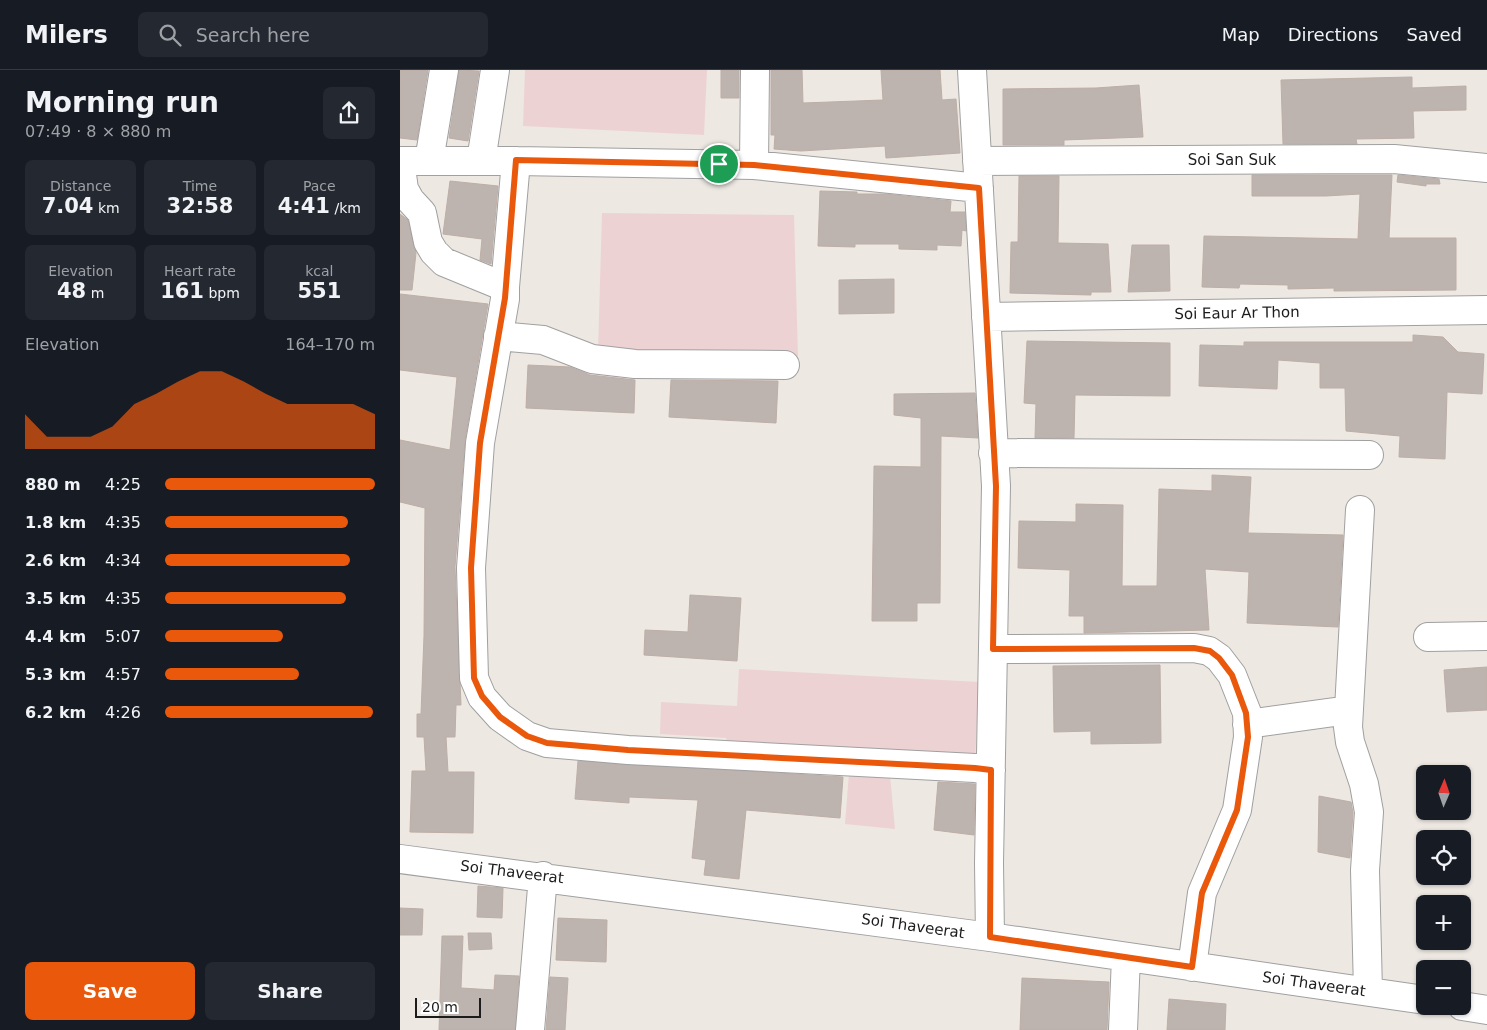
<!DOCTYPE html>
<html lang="en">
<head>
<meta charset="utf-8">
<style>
	:root { --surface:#171b24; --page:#242831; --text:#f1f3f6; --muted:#9ea1a6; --line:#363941; --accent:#ea580c }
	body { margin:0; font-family:"DejaVu Sans",sans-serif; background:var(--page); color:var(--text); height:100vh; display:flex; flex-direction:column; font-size:19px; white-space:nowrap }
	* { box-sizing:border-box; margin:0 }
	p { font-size:16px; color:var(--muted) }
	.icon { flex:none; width:28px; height:28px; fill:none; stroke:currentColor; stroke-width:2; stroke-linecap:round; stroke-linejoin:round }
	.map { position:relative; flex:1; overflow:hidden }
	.details { display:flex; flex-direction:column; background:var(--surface); width:400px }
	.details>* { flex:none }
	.needle { width:32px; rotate:2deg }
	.fabs { position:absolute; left:1016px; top:695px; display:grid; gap:10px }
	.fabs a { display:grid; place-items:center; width:55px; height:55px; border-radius:8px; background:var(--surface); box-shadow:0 1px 4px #0004; font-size:25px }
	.scale { position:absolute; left:15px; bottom:12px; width:66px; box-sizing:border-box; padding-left:5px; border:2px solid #1c1c1c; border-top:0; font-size:14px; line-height:18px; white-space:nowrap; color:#1c1c1c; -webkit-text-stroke:4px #fff; paint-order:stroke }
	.pin { position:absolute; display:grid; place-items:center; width:42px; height:42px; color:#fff; margin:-21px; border:2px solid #fff; border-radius:50%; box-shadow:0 1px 5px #0007 }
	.round { display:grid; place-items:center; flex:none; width:52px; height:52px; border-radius:8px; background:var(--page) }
	.headline { display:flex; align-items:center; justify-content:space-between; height:85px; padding:0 25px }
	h1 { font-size:28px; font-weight:700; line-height:38px }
	.metrics { display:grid; grid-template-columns:repeat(3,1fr); gap:8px; height:85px; padding:5px 25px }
	.metrics div { display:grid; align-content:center; border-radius:8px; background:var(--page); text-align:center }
	.metrics b { font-size:21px; font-weight:700 }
	.metrics small { font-size:14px; font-weight:400 }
	.metrics p { font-size:14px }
	.chart { height:140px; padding:10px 25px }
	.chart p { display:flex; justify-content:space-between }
	.chart svg { width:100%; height:90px; margin-top:5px; fill:var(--accent); opacity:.7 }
	.cta { display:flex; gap:10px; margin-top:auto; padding:10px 25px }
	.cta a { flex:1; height:58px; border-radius:8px; background:var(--accent); color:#fff; font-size:20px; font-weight:700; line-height:58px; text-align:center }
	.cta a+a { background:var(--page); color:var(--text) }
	ul { padding:0 25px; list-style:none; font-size:16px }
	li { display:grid; grid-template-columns:80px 60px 1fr; align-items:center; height:38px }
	li i { height:12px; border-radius:6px; background:var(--accent) }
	header { display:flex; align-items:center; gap:30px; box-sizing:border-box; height:70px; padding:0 25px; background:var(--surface); border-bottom:1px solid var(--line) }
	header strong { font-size:24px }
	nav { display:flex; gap:28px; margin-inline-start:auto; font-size:18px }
	.search { width:350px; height:45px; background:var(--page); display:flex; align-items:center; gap:12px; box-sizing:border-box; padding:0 18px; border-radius:8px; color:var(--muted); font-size:19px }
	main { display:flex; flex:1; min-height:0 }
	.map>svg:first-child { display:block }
	.commercial { fill:#edd2d4 }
	.building { fill:#bdb4af; stroke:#bdaea6 }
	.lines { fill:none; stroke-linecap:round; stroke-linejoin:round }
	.minor-casing { stroke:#a0a0a0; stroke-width:30 }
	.minor { stroke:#fff; stroke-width:28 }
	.route-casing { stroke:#fff; stroke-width:10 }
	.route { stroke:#ea580c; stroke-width:6 }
	.labels { text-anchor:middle; stroke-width:4; stroke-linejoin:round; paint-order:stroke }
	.street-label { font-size:15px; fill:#1c1c1c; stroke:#fff }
</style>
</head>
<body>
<header>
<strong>Milers</strong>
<div class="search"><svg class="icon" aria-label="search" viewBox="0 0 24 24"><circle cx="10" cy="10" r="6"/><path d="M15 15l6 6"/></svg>Search here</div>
<nav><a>Map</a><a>Directions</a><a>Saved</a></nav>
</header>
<main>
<section class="details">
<div class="headline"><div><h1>Morning run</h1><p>07:49 · 8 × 880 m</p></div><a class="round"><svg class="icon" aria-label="share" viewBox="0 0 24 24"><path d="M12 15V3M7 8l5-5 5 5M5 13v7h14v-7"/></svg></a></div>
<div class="metrics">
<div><p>Distance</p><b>7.04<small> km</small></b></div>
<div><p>Time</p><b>32:58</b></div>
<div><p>Pace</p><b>4:41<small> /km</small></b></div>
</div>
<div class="metrics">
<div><p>Elevation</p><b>48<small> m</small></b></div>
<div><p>Heart rate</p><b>161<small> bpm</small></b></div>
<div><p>kcal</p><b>551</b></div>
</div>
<div class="chart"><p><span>Elevation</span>164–170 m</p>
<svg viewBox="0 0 160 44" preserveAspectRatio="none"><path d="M0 44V27L10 38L20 38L30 38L40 33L50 22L60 17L70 11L80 6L90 6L100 11L110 17L120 22L130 22L140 22L150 22L160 27V44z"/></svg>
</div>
<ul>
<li><b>880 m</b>4:25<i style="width:100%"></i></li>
<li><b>1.8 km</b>4:35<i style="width:87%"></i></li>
<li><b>2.6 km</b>4:34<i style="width:88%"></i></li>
<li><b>3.5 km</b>4:35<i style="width:86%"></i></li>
<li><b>4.4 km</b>5:07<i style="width:56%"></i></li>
<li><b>5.3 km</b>4:57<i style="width:64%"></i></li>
<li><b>6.2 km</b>4:26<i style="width:99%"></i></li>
</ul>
<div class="cta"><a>Save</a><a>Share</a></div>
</section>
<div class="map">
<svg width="1087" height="960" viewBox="0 0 1087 960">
	<rect width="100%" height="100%" fill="#ede8e2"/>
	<path class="commercial" d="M125,0H307L304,65L123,56Z
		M202,143L394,145L398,286L198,282Z
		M339,599L579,612L575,692L329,679L326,668L260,664L261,632L337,636Z
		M449,703L490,705L495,759L445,754Z"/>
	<path class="building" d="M0,0H28L17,70L0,68Z
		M59,0L79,1L68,71L49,68Z
		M321,0H339V28H321Z
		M371,0H402L403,33L483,30L481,0H540L542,30L556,29L560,83L486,88L485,76L401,81L374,79L375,65H371Z
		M1012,7V18L1066,16V40L1013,41L1014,68L956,69L957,74H883L881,10Z
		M739,15L743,67L664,70V75H603V19L696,18Z
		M852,105H992L989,168H1056V220L934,221V218L888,219V215L840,214L839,218L802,217L804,166L958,169L960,124L926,126H852Z
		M998,105L1039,109L1040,114H1026V116L997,112Z
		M619,106H659L658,173L708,174L711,222H691V225L610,223L611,172H618Z
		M50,111L98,116L91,194L80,190L82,169L43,164Z
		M420,121L457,122V124H485L551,131L550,142H565L566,161L562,160L561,176L537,175V180L499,179V174H455V177L418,176Z
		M0,144L8,150L16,183L12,220H0Z
		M732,175H769L770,221L728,222Z
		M494,209V243L439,244V210Z
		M0,224L88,234L65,370L55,497L61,635H56L55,667H46L48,702H74L73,763L10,762L12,701H26L24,667H17V644H21L24,566L25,438L0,432V370L50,380L57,307L0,300Z
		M1013,265L1043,267L1058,282L1084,284L1082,324L1047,322L1045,389L999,387L1000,366L946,361L945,318H920V293L878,290L877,319L799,316L800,275L844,276V272H1013Z
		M627,271L770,273V326L675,325L674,368H635L636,334L624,333Z
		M128,295L170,297L190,305L235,310L234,343L126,338Z
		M271,310L378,311L376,353L269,347Z
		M575,323L578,368L541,366L540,533H517V551H472L474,396L521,397V348L494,345V324Z
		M812,405L851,407L848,463L943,465L938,557L847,553L849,502L805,499L809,560L684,563V546H669L670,500L618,498L619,451L676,452V434L723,435L722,516H757L759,419L812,421Z
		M290,525L341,528L337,591L244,585L245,560L288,562Z
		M760,595L761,673L691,674V661L654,662L653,596Z
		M1087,597V640L1047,642L1044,600Z
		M178,691L443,707L440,748L346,740L339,809L304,805L306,790L292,788L298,730L229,727V733L175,729Z
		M538,712L575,714L574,765L534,760Z
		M919,726L951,732L953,743L950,788L918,782Z
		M78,816L103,818L102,848L77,847Z
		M0,838L23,839L22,865H0Z
		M158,848L207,850L206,892L156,890Z
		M68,863H91L92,879L69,880Z
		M42,866H63L61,918L94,920L95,905L119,906L115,960H39Z
		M150,907L168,908L165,960H146Z
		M622,908L709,912L707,960H620Z
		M769,929L826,934L825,960H767Z"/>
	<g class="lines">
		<defs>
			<path id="minor" d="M572,0L596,416L589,793L590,867
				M0,91L4,119L10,130L22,143L28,172L34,182L44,192L105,217V229L80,373L71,498L74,608L82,627L100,647L127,666L147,673L228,680L575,698L591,700
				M0,91H116L354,95L579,118
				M29,91L44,0
				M81,91L95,0
				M577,91L994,89L1087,98
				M354,95L355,0
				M105,217L116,91
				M586,247L1087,240
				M98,266L143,270L192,289L235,294L385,295
				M593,383L969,385
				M960,440L948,657L950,672L964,714L969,742L965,800L968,921
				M1028,567L1087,566
				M593,579L794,578L809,581L819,588L832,605L847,643L848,667L837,740L802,823L792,897
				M847,654L949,640
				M0,789L590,867L1025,930
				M1062,936L1087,940
				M130,960L143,806
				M723,960L726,887"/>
		</defs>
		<use href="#minor" class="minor-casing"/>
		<use href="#minor" class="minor"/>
	</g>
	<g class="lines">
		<defs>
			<path id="route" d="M116,90L354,95L579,118L596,416L593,579L794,578L810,581L819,588L832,605L846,643L848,667L837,740L802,823L792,897L590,867L591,700L575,698L228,680L147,673L127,666L100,647L82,626L74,608L71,498L80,373L105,228Z"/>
		</defs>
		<use href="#route" class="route-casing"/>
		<use href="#route" class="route"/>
	</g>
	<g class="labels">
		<g class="street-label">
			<text x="832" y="95">Soi San Suk</text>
			<text transform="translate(837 243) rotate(-1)" y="5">Soi Eaur Ar Thon</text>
			<text transform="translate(112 802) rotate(7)" y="5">Soi Thaveerat</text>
			<text transform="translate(513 856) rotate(8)" y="5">Soi Thaveerat</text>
			<text transform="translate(914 914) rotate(8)" y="5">Soi Thaveerat</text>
		</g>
	</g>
</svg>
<div class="fabs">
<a><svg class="needle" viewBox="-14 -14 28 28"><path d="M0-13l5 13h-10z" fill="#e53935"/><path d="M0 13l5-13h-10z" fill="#9ea1a6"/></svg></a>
<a><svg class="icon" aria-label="locate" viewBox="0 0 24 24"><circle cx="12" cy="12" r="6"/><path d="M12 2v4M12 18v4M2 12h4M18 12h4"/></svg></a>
<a>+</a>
<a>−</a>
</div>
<div class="scale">20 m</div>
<div class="pin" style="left:319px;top:94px;background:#1e9e55"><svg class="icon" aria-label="arrive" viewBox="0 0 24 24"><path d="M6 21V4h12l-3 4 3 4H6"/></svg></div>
</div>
</main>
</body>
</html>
